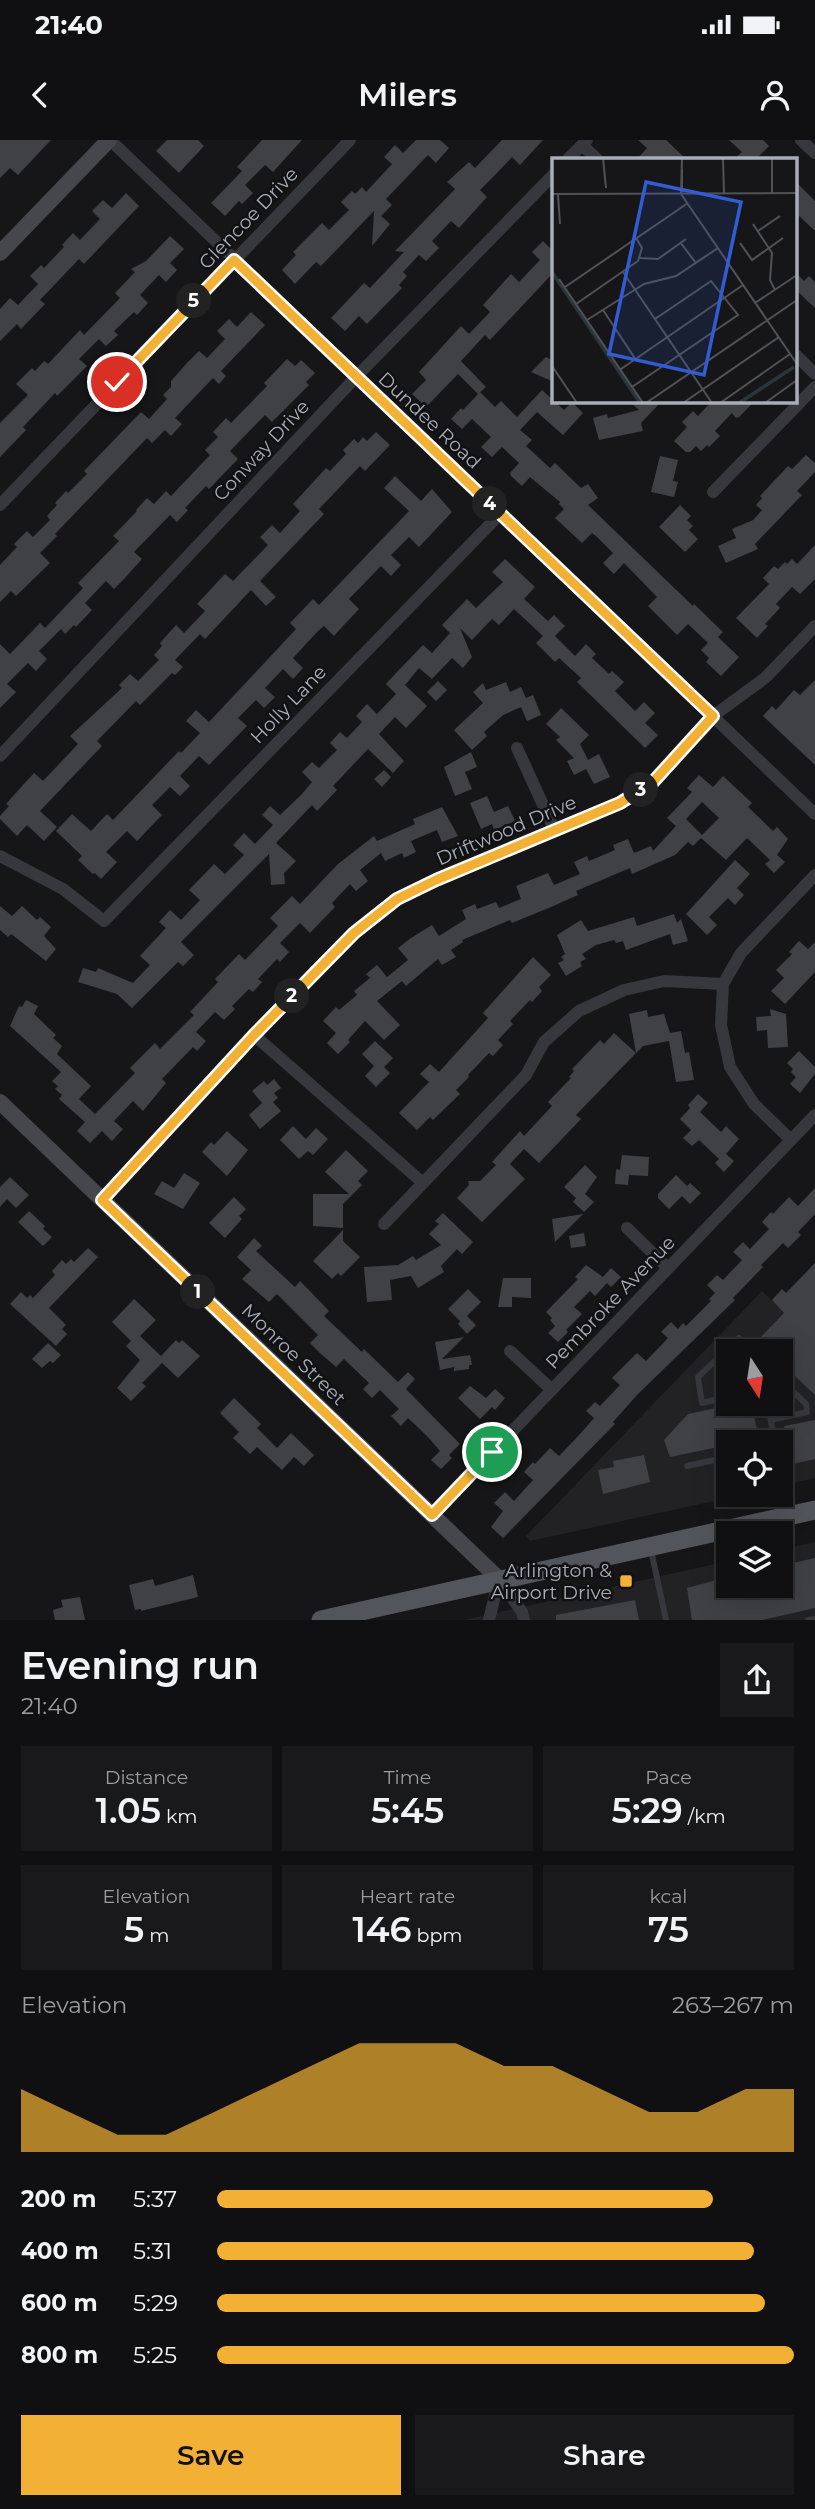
<!DOCTYPE html>
<html lang="en">
<head>
<meta charset="utf-8">
<style>
	:root { --surface:#101012; --page:#19191b; --text:#f1f3f6; --muted:#9c9d9f; --line:#303032; --accent:#f2b134 }
	body { margin:0; font-family:Montserrat,sans-serif; background:var(--page); color:var(--text); height:100vh; display:flex; flex-direction:column; font-size:26px; white-space:nowrap }
	* { box-sizing:border-box; margin:0 }
	p { font-size:23px; color:var(--muted) }
	.icon { flex:none; width:38px; height:38px; fill:none; stroke:currentColor; stroke-width:2; stroke-linecap:round; stroke-linejoin:round }
	.map { position:relative; height:1480px; overflow:hidden }
	.details { display:flex; flex-direction:column; background:var(--surface); flex:1 }
	.details>* { flex:none }
	.needle { width:46px; rotate:168deg }
	.buttons { position:absolute; left:716px; top:1199px; display:grid; gap:14px }
	.buttons a { display:grid; place-items:center; width:77px; height:77px; border-radius:0px; background:var(--surface); box-shadow:0 7px 28px #0002,0 0 0 2px var(--line); font-size:35px }
	.pin { position:absolute; display:grid; place-items:center; width:60px; height:60px; color:#fff; margin:-30px; border:4px solid #fff; border-radius:50%; box-shadow:0 2px 7px #0007 }
	.km { position:absolute; width:35px; height:35px; margin:-18px; border-radius:50%; background:#222; color:#fff; font-size:19px; line-height:35px; text-align:center }
	.round { display:grid; place-items:center; flex:none; width:74px; height:74px; border-radius:0px; background:var(--page) }
	.head { display:flex; align-items:center; justify-content:space-between; height:119px; padding:0 21px }
	h1 { font-size:38px; font-weight:600; line-height:52px }
	.metrics { display:grid; grid-template-columns:repeat(3,1fr); gap:10px; height:119px; padding:7px 21px }
	.metrics div { display:grid; align-content:center; border-radius:0px; background:var(--page); text-align:center }
	.metrics b { font-size:35px; font-weight:600 }
	.metrics small { font-size:19px; font-weight:400 }
	.metrics p { font-size:19px }
	.chart { height:196px; padding:14px 21px }
	.chart p { display:flex; justify-content:space-between }
	.chart svg { width:100%; height:126px; margin-top:7px; fill:var(--accent); opacity:.7 }
	.button { display:flex; gap:14px; margin-top:auto; padding:14px 21px }
	.button a { flex:1; height:80px; border-radius:0px; background:var(--accent); color:#111; font-size:28px; font-weight:600; line-height:80px; text-align:center }
	.button a+a { background:var(--page); color:var(--text) }
	ul { padding:0 21px; list-style:none; font-size:23px }
	li { display:grid; grid-template-columns:112px 84px 1fr; align-items:center; height:52px }
	li i { height:18px; border-radius:9px; background:var(--accent) }
	.status { display:flex; justify-content:space-between; align-items:center; height:49px; padding:0 35px; background:var(--surface); direction:ltr }
	.status svg { height:19px; fill:currentColor }
	header { display:flex; justify-content:space-between; align-items:center; height:91px; padding:0 21px; background:var(--surface); font-size:32px; font-weight:600 }
	.map>svg:first-child { display:block }
	.built { fill:#222225; fill-rule:evenodd }
	.building { fill:#404145; fill-rule:evenodd }
	.lines { fill:none; stroke-linecap:round; stroke-linejoin:round }
	.lane { stroke:#37383d; stroke-width:6 }
	.street { stroke:#37383d; stroke-width:12 }
	.secondary { stroke:#45474d; stroke-width:16 }
	.primary { stroke:#53555c; stroke-width:19 }
	.route-casing { stroke:#fff; stroke-width:14 }
	.route { stroke:#f2b134; stroke-width:9 }
	.poi-dot { fill:#f2b134; stroke:#111113; stroke-width:2.5 }
	.labels { text-anchor:middle; stroke-width:5; stroke-linejoin:round; paint-order:stroke }
	.street-label { font-size:19px; fill:#a8adb8; stroke:#111113 }
	.poi-label { font-size:19px; fill:#a8adb8; stroke:#111113; text-anchor:end }
	.inset-river { fill:none; stroke:#2c353c; stroke-width:3.5 }
	.inset-road { fill:none; stroke:#505258; stroke-width:2 }
	.view { fill:#325cd3; fill-opacity:0.15; stroke:#325cd3; stroke-width:3.5 }
	.inset-edge { fill:none; stroke:#a8adb8; stroke-width:3.5 }
</style>
</head>
<body>
<div class="status"><b>21:40</b><svg viewBox="0 0 49 12"><path d="M0 12V9h3v3zM5 12V6h3v6zM10 12V3h3v9zM15 12V0h3v12zM26 1h20v11H26zM47 4h2v5h-2z"/></svg></div>
<header><svg class="icon" aria-label="back" viewBox="0 0 24 24"><path d="M15 5l-7 7 7 7"/></svg>Milers<svg class="icon" aria-label="person" viewBox="0 0 24 24"><circle cx="12" cy="8" r="4"/><path d="M4 21q1-7 8-7t8 7"/></svg></header>
<div class="map">
<svg width="815" height="1480" viewBox="0 0 815 1480">
	<rect width="100%" height="100%" fill="#161618"/>
	<path class="built" d="M762,1151L815,1202V1338L781,1346L780,1302H728V1354L742,1355L530,1401L526,1396ZM728,1211H780V1264H728Z
		M815,1402V1480H464L728,1421V1446H780L781,1410Z"/>
	<path class="building" d="M0,0H51L18,35L10,28L0,38Z
		M167,0H198L204,6L179,33L156,11Z
		M262,0H302L273,32L265,25L245,45L253,53L242,64L239,61L225,76L211,63L242,31L237,27Z
		M416,0H440L449,8L436,23L428,15L386,59L392,65L381,76L390,84L372,106L374,71L321,126L316,122L295,144L282,130L296,115L293,112L322,83L329,90L349,70L341,62L352,51L355,54L362,47L366,52L392,24L384,17L395,5L403,13Z
		M502,0H543L520,25L512,17L498,32L480,50L487,57L459,88L451,81L432,101L439,108L426,121L419,115L403,132L407,136L399,145L402,148L367,184L359,176L345,191L331,178L364,143L370,148L404,112L395,111L455,49L447,42L469,22L475,28Z
		M638,0H666L686,19H637L647,8Z
		M729,0H763L769,6L756,19H734L742,12Z
		M796,42L815,61V91L796,73Z
		M126,53L139,66L84,124L79,119L40,160L45,164L21,189L17,184L0,201V169L10,158L18,165L38,144L30,136L41,125L44,128L64,107L62,105L73,93L80,100L100,79L92,71L103,60L112,68Z
		M170,96L184,109L170,123L177,130L166,142L159,135L140,155L148,163L137,175L134,172L114,191L118,195L106,206L99,199L79,219L87,226L57,256L55,253L23,287L26,290L0,317V283L28,255L16,244L32,228L35,231L44,221L48,224L80,190L84,195L120,158L115,153L135,132L131,129L146,121Z
		M543,101L554,112V132L490,200L485,195L461,221L486,247L478,254L458,234L426,267L412,254L426,240L419,232L461,186L469,194L490,172L483,165L511,134L519,142L540,120L532,112Z
		M796,133L804,141L809,136L815,142V168L796,150Z
		M251,172L265,185L221,231L226,236L219,244L213,238L175,278L182,284L171,296L165,290L152,303L147,298L55,394L57,396L40,413L50,423L16,456L11,451L0,462V425L17,407L14,404L27,391L33,397L50,380L47,376L57,365L55,363L66,351L68,353L87,334L84,331L141,272L149,279L167,259L163,255L171,247V241L188,222L199,211L207,218L225,199L217,191L229,179L237,187Z
		M546,217L554,221V242L531,232Z
		M287,219L295,226L301,220L315,233L306,242L309,245L272,282L265,275L230,311L238,319L209,349L206,346L185,368L188,370L177,382L170,375L134,412L142,419L124,439L114,449L106,441L85,463L92,470L76,487L74,485L65,494L61,489L39,511L47,519L36,531L28,523L7,544L16,552L0,568V504L10,514L40,483L45,488L83,448L78,443L119,401L113,396L137,371L136,370L147,358L154,364L166,351L171,356L210,315L205,310L218,297L213,292L226,278L231,283L267,246L264,243Z
		M542,250L564,270L572,262L583,273L563,295L537,272L520,290L532,300L526,306L550,328L555,323L581,348L588,344L598,358L588,365L693,466L694,464L723,492L718,497L739,517L721,536L706,522L709,518L701,510L708,503L688,484L677,495L648,466L657,457L624,423L614,434L603,423L613,413L597,397L592,393L582,403L555,378L564,369L559,364L560,362L530,337L522,346L511,336L510,333L519,323L502,307L492,317L481,307L491,297L472,279L462,289L451,279L461,268L463,270L480,252L495,267L501,261L517,277Z
		M629,261H662L641,283L643,291L599,300L593,278L607,274L608,278L639,270Z
		M712,261H755L739,277L736,278L732,273L715,291L720,296L709,307L707,305L701,311L696,306L690,312H686L674,301L687,287L682,282L693,271L698,276Z
		M376,292L390,305L365,331L360,326L319,369L324,374L260,441L276,457L266,466L251,450L205,499L200,494L175,520L183,527L175,535L172,533L140,565L136,561L97,601L102,606L40,671L57,687L44,701L27,685L17,696L0,679V676L9,666L6,664L23,645L34,633L43,641L78,604L70,596L122,548L119,545L130,534L138,541L159,520L154,515L162,506L160,503L176,485L184,493L205,471L197,464L225,434L233,441L268,405L260,397L272,385L280,393L300,371L293,364L326,328L330,331L346,314L343,310L354,299L358,303L363,297L367,301Z
		M806,315L815,323V332L797,351L802,355L755,404L758,409L726,423L718,406L736,398L732,389L753,380L762,370L756,365L762,358L760,356L788,326L792,329Z
		M660,316L678,320L673,341L678,342L674,357L651,352Z
		M395,336L421,361L432,349L452,372L419,407L409,397L391,415L401,425L391,436L381,426L349,459L359,469L343,486L334,496L324,486L318,491L293,518L303,528L293,539L283,529L265,548L275,557L264,568L256,560L238,578L247,586L209,625L199,616L180,636L190,646L180,656L170,647L152,665L162,675L137,701L127,691L106,712L117,722L101,739L95,733L93,734L78,720L82,716L56,691L72,674L91,691L107,674L113,680L179,611L181,613L200,593L186,581L196,570L209,582L296,489L290,483L313,459L319,465L409,371L384,348Z
		M680,365L691,376L687,380L693,386L689,390L698,399L685,412L659,387Z
		M815,405V439L800,454L792,447L776,464L780,468L765,484L768,486L757,498L736,478L769,444L763,438L774,426L778,429L785,422L787,424L792,419L797,424Z
		M505,419L535,447L524,459L548,481L554,475L565,486L555,496L575,516L586,504L596,514L592,518L609,534L612,531L624,542L615,551L635,571L644,562L655,573L645,583L658,595L645,608L577,542L581,538L559,518L555,522L536,503L543,496L514,469L499,485L492,479L472,500L460,488L472,517L463,528L452,518L432,539L419,528L405,545L427,566L406,588L395,577L379,594L404,621L393,633L368,609L333,646L337,650L317,671L312,665L276,703L296,721L284,733L285,744L271,745L269,714L181,802L194,815L183,826L178,822L132,868L117,854L78,842L83,828L96,832L98,828L133,843L150,825L140,816L164,790L166,788L159,782L170,770L181,780L200,760L189,750L214,724L225,734L244,715L233,705L244,693L255,704L273,685L262,675L270,666L280,675L301,655L312,642L302,632L312,622L319,628L337,610L330,603L340,592L347,598L362,582L356,576L367,564L377,574L396,554L386,544L396,533L423,505L432,513L450,493L442,485L467,459L476,468L503,442L492,432Z
		M815,540V625L763,576L772,566L776,570L794,550L800,555Z
		M438,541L447,550L436,561L427,552Z
		M506,542L510,552L521,547L526,558L533,555L541,575L527,581L521,567L503,575L484,592L487,596L472,610L454,590L483,563L473,552L483,543L486,550Z
		M561,568L589,595L580,604L588,620L599,614L610,637L594,644L586,629L574,635L567,621L574,618L556,600L560,597L546,584Z
		M471,612L477,627L465,632L472,649L455,656L444,627Z
		M384,630L391,637L382,647L374,639Z
		M699,635L713,647L723,636L752,663L748,667L773,691L777,687L788,699L777,715L785,722L774,733L765,724L770,720L747,698L726,720L701,698L693,706L688,702L675,715L632,734L630,728L576,751L578,755L551,767L512,783L510,780L462,800L463,802L451,810L456,817L442,825L438,819L406,846L402,841L377,861L400,885L384,900L365,881L348,900L350,902L338,914L327,903L336,893L323,881L336,867L339,870L357,855L354,851L370,838L366,834L377,825L387,837L408,820L398,808L411,798L432,785L439,796L466,779L462,770L475,764L477,769L496,762L499,768L521,759L516,746L548,733L554,745L580,734L574,722L587,716L589,721L615,710L613,705L628,699L634,713L651,706L653,711L676,686L667,678L692,652L687,648ZM702,662L719,678L702,695L686,679Z
		M487,656L494,672L508,666L515,681L494,690L492,684L481,689L470,663Z
		M442,667L458,696L442,702L437,690L411,701L416,712L404,718L402,713L385,721L381,713L360,730L368,741L356,751L350,744L332,763L335,767L310,793L300,783L280,803L289,812L280,822L277,819L258,839L262,842L253,852L249,849L232,866L235,869L224,880L215,872L196,892L206,901L197,911L193,907L162,939L166,943L143,971L133,961L114,981L123,989L112,1001L102,991L90,1003L77,991L85,982L59,959L62,955L55,949L58,946L52,941L61,932L10,886L19,866L22,867L26,860L38,866L34,874L56,895L53,898L62,906L57,914L91,946L79,959L95,974L135,933L130,928L155,903L160,909L194,875L190,872L218,842L215,839L239,814L245,820L278,786L270,778L292,756L300,764L338,724L374,696L377,701L415,684L413,679Z
		M735,720L750,734L737,748L744,755L735,765L728,758L709,777L717,785L707,795L686,774Z
		M0,766L12,776L22,766L37,780L40,777L51,787L44,796L56,809L46,821L11,794L8,797L0,790Z
		M674,774L677,783L681,779L688,801L673,805L670,794L626,810L623,801L616,803L614,800L596,805L582,814L586,819L580,822L582,826L566,836L558,823L564,820L561,817L565,814L557,795L581,780L588,791L634,777L637,786Z
		M799,801L808,809L815,802V832L785,864L771,851L784,838L776,830L792,814L789,812Z
		M533,817L551,835L539,847L542,851L532,862L530,860L510,881L513,884L498,900L503,905L493,916L489,913L468,935L469,937L456,950L460,954L433,980L430,977L417,990L399,973L429,942L420,934L430,924L439,932L488,878L483,873Z
		M770,869L786,874L788,907L768,908L767,890L757,891L756,877L771,876Z
		M647,870L648,877L664,874L670,893L681,891L685,913L689,912L694,940L676,942L669,901L643,906L636,913L629,874Z
		M614,893L636,913L576,975L581,979L539,1023L524,1009L510,1024L525,1039L482,1082L457,1058L469,1045L468,1041H480L496,1025L492,1022L520,991L524,996L552,966L548,962L571,938L569,937L574,931L572,929L600,900L604,904Z
		M375,901L393,918L384,927L390,933L376,947L365,936L374,926L362,914Z
		M799,911L815,927V934L800,953L790,944L796,937L791,932L793,929L787,923Z
		M274,939L281,948L274,953L278,958L273,962L281,971L260,989L249,975L262,963L252,951L264,941L267,945Z
		M698,954L708,963L700,972L721,992L726,986L739,999L726,1014L734,1021L724,1032L715,1023L719,1019L699,1000L692,1006L683,998L691,990L680,979L690,968L688,965Z
		M293,986L306,999L316,988L328,999L313,1015L308,1011L299,1019L280,1000Z
		M227,991L248,1010L227,1036L202,1012L211,1002L214,1005Z
		M346,1010L368,1031L358,1041L362,1045L343,1064V1088L313,1086V1054H349L325,1032Z
		M622,1015L649,1017L648,1036L629,1035L628,1045L615,1044L616,1029L620,1030Z
		M585,1025L597,1037L585,1054L594,1062L584,1072L573,1062L576,1058L564,1047Z
		M184,1033L200,1043L183,1069L154,1054L162,1041L174,1048Z
		M676,1035L687,1046L690,1043L701,1053L690,1064L682,1056L669,1069L658,1058V1054Z
		M10,1037L29,1055L16,1068L7,1059L0,1067V1047Z
		M815,1048V1074L798,1092L801,1095L788,1108L783,1103L761,1125L763,1127L733,1158L735,1160L638,1254L613,1282L615,1284L503,1398L491,1387L503,1371L494,1363L505,1352L514,1361L533,1340L524,1332L533,1322L535,1324L550,1308L559,1316L581,1293L594,1278L586,1271L595,1262L600,1266L620,1245L612,1238L637,1213L646,1221L668,1198L661,1192L671,1182L678,1189L683,1183L686,1186L711,1161L709,1159L715,1153L707,1145L717,1135L723,1140L742,1120L733,1112L743,1102L750,1109L769,1089L762,1082L771,1072L773,1074L789,1057L798,1066Z
		M234,1057L246,1069L239,1076L242,1079L225,1098L209,1083Z
		M29,1071L45,1086L43,1089L52,1097L43,1106L18,1082Z
		M443,1073L473,1102L462,1114L457,1109L441,1126L444,1132L418,1148L411,1136L390,1140L392,1160L367,1162L364,1127L398,1125L413,1116L416,1120L441,1105L429,1094L439,1084L435,1081Z
		M583,1074L555,1102L552,1079Z
		M343,1090V1101L360,1117L341,1136L338,1133L332,1139L313,1121Z
		M584,1093L586,1106L571,1108L569,1096Z
		M254,1098L262,1106L256,1111L295,1147L300,1141L307,1148L329,1171L324,1176L362,1212L364,1209L398,1242L408,1232L415,1239L406,1249L460,1304L449,1315L452,1318L441,1329L431,1320L440,1311L428,1297L408,1278L401,1286L391,1276L399,1269L380,1250L372,1258L363,1249L369,1243L344,1219L336,1227L320,1213L310,1203L318,1195L277,1154L269,1162L242,1139L251,1130L237,1117Z
		M88,1108L98,1117L49,1168L66,1185L62,1189L67,1194L56,1206L10,1164L21,1152L27,1158L30,1155L33,1158L55,1135L52,1131L62,1120L66,1124L71,1119L74,1122Z
		M815,1123V1255L780,1222V1211H769L758,1200L784,1173L772,1160L782,1149L786,1153Z
		M586,1125L603,1137L611,1128L621,1137L611,1147L607,1143L595,1156L590,1151L574,1167L582,1174L566,1190L568,1192L558,1202L548,1193L555,1186L550,1180L552,1178L546,1172L578,1139L575,1137Z
		M503,1138H531V1158L512,1157V1167H498Z
		M468,1149L481,1162L467,1176L476,1185L467,1194L458,1184L460,1181L448,1169Z
		M134,1159L156,1180L140,1196L161,1216L176,1200L179,1203L182,1200L200,1216L178,1238L162,1223L142,1243L146,1246L131,1261L117,1248L140,1220L126,1206L131,1201L112,1182Z
		M464,1197L442,1219L470,1215L472,1225H469V1229L454,1231V1227L440,1230L435,1202Z
		M48,1203L61,1215L53,1223L50,1221L42,1228L32,1219Z
		M470,1246L486,1258L495,1249L505,1258L495,1270L492,1267L480,1279L458,1258Z
		M234,1258L261,1284L257,1288L277,1308L291,1293L314,1315L304,1326L294,1317L282,1330L257,1307L250,1314L233,1298L239,1292L220,1273Z
		M735,1264H751L759,1298L728,1302V1305L670,1317L664,1300L688,1274Z
		M815,1280V1319L793,1324L784,1286Z
		M644,1315L650,1342L603,1354L598,1330L614,1327L613,1321Z
		M815,1418V1468L762,1480H692L687,1448L728,1437V1446H780V1426Z
		M193,1435L198,1457L141,1471V1469L135,1470L129,1445L153,1439L155,1446Z
		M80,1457L85,1480H55L53,1470L63,1467L61,1460Z
		M635,1460L639,1480H556V1475Z"/>
	<g class="lines">
		<path class="lane" d="M728,1257L702,1263L698,1237L739,1198L752,1211
			M765,1264L768,1266L775,1302
			M771,1280L807,1272L806,1264L780,1239
			M687,1326L728,1317
			M780,1329L790,1373
			M651,1410L666,1480
			M808,1480L815,1479"/>
		<path class="street" d="M110,0L815,674
			M801,0L815,13
			M582,5L597,19
			M568,19L587,0
			M796,215L815,234
			M713,352L815,247
			M0,365L350,0
			M517,608L555,691
			M0,616L356,237L554,34
			M0,716L63,749L104,781L500,374
			M254,895L423,1043
			M791,1000L754,964L730,927L721,885L723,844L741,813L815,735
			M102,1060L254,895L354,793L397,759L436,740L620,663L653,642L713,576L765,538L815,486
			M384,1084L526,935L544,902L579,871L624,850L664,841L723,844
			M627,1088L668,1128
			M510,1211L552,1250
			M432,1375L815,975
			M499,1439L522,1472L524,1480
			M489,1480L499,1439"/>
		<path class="secondary" d="M0,113L109,0
			M0,962L499,1439"/>
		<path class="primary" d="M321,1480L815,1370"/>
	</g>
	<g class="lines">
		<defs>
			<path id="route" d="M117,242L234,120L713,576L653,642L620,663L436,740L397,759L354,793L254,895L102,1060L432,1375L492,1312"/>
		</defs>
		<use href="#route" class="route-casing"/>
		<use href="#route" class="route"/>
	</g>
	<rect class="poi-dot" x="619" y="1434" width="14" height="14" rx="3.5"/>
	<g class="labels">
		<g class="street-label">
			<text transform="translate(248 78) rotate(-46)" y="7">Glencoe Drive</text>
			<text transform="translate(430 280) rotate(43)" y="7">Dundee Road</text>
			<text transform="translate(261 310) rotate(-47)" y="7">Conway Drive</text>
			<text transform="translate(288 564) rotate(-46)" y="7">Holly Lane</text>
			<text transform="translate(506 690) rotate(-23)" y="7">Driftwood Drive</text>
			<text transform="translate(610 1162) rotate(-46)" y="7">Pembroke Avenue</text>
			<text transform="translate(294 1214) rotate(44)" y="7">Monroe Street</text>
		</g>
		<g class="poi-label">
			<text x="612" y="1437">Arlington &amp;<tspan x="612" dy="22">Airport Drive</tspan></text>
		</g>
	</g>
	<g transform="translate(552 18)">
		<rect width="245" height="245" fill="#161618"/>
		<path class="inset-river" d="M0,114L88,245M187,245L242,209"/>
		<path class="inset-road" d="M51,0L54,30M130,0L129,36L245,206M171,0L172,36M220,0V35M130,11V34M0,36L245,35M6,37L8,66M201,66L220,95L218,122L223,132M206,73L228,58M128,84L144,105M188,85L200,102L231,80M88,100L106,101L134,81M71,114L160,245M7,121L91,245M13,129L136,45M203,145L245,117M24,146L86,103L90,90L84,80M51,152L84,202M35,162L92,126L124,118L166,90M0,208L25,245M69,211L191,127M80,229L186,157L159,123L103,161M94,245L245,142M131,245L227,179M168,245L238,196M213,245L245,222"/>
		<path class="view" d="M94,24L189,44L152,217L57,196Z"/>
		<rect width="245" height="245" class="inset-edge"/>
	</g>
</svg>
<div class="buttons">
<a><svg class="needle" viewBox="-14 -14 28 28"><path d="M0-13l5 13h-10z" fill="#e53935"/><path d="M0 13l5-13h-10z" fill="#9c9d9f"/></svg></a>
<a><svg class="icon" aria-label="locate" viewBox="0 0 24 24"><circle cx="12" cy="12" r="6"/><path d="M12 2v4M12 18v4M2 12h4M18 12h4"/></svg></a>
<a><svg class="icon" aria-label="layers" viewBox="0 0 24 24"><path d="M12 4l9 5-9 5-9-5zM3 14l9 5 9-5"/></svg></a>
</div>
<div class="pin" style="left:492px;top:1312px;background:#1e9e55"><svg class="icon" aria-label="arrive" viewBox="0 0 24 24"><path d="M6 21V4h12l-3 4 3 4H6"/></svg></div>
<div class="pin" style="left:117px;top:242px;background:#d93025"><svg class="icon" aria-label="check" viewBox="0 0 24 24"><path d="M5 12l5 5 9-10"/></svg></div>
<b class="km" style="left:198px;top:1152px">1</b>
<b class="km" style="left:292px;top:856px">2</b>
<b class="km" style="left:641px;top:650px">3</b>
<b class="km" style="left:490px;top:364px">4</b>
<b class="km" style="left:194px;top:161px">5</b>
</div>
<section class="details">
<div class="head"><div><h1>Evening run</h1><p>21:40</p></div><a class="round"><svg class="icon" aria-label="share" viewBox="0 0 24 24"><path d="M12 15V3M7 8l5-5 5 5M5 13v7h14v-7"/></svg></a></div>
<div class="metrics">
<div><p>Distance</p><b>1.05<small> km</small></b></div>
<div><p>Time</p><b>5:45</b></div>
<div><p>Pace</p><b>5:29<small> /km</small></b></div>
</div>
<div class="metrics">
<div><p>Elevation</p><b>5<small> m</small></b></div>
<div><p>Heart rate</p><b>146<small> bpm</small></b></div>
<div><p>kcal</p><b>75</b></div>
</div>
<div class="chart"><p><span>Elevation</span>263–267 m</p>
<svg viewBox="0 0 160 44" preserveAspectRatio="none"><path d="M0 44V22L10 30L20 38L30 38L40 30L50 22L60 14L70 6L80 6L90 6L100 14L110 14L120 22L130 30L140 30L150 22L160 22V44z"/></svg>
</div>
<ul>
<li><b>200 m</b>5:37<i style="width:86%"></i></li>
<li><b>400 m</b>5:31<i style="width:93%"></i></li>
<li><b>600 m</b>5:29<i style="width:95%"></i></li>
<li><b>800 m</b>5:25<i style="width:100%"></i></li>
</ul>
<div class="button"><a>Save</a><a>Share</a></div>
</section>
</body>
</html>
